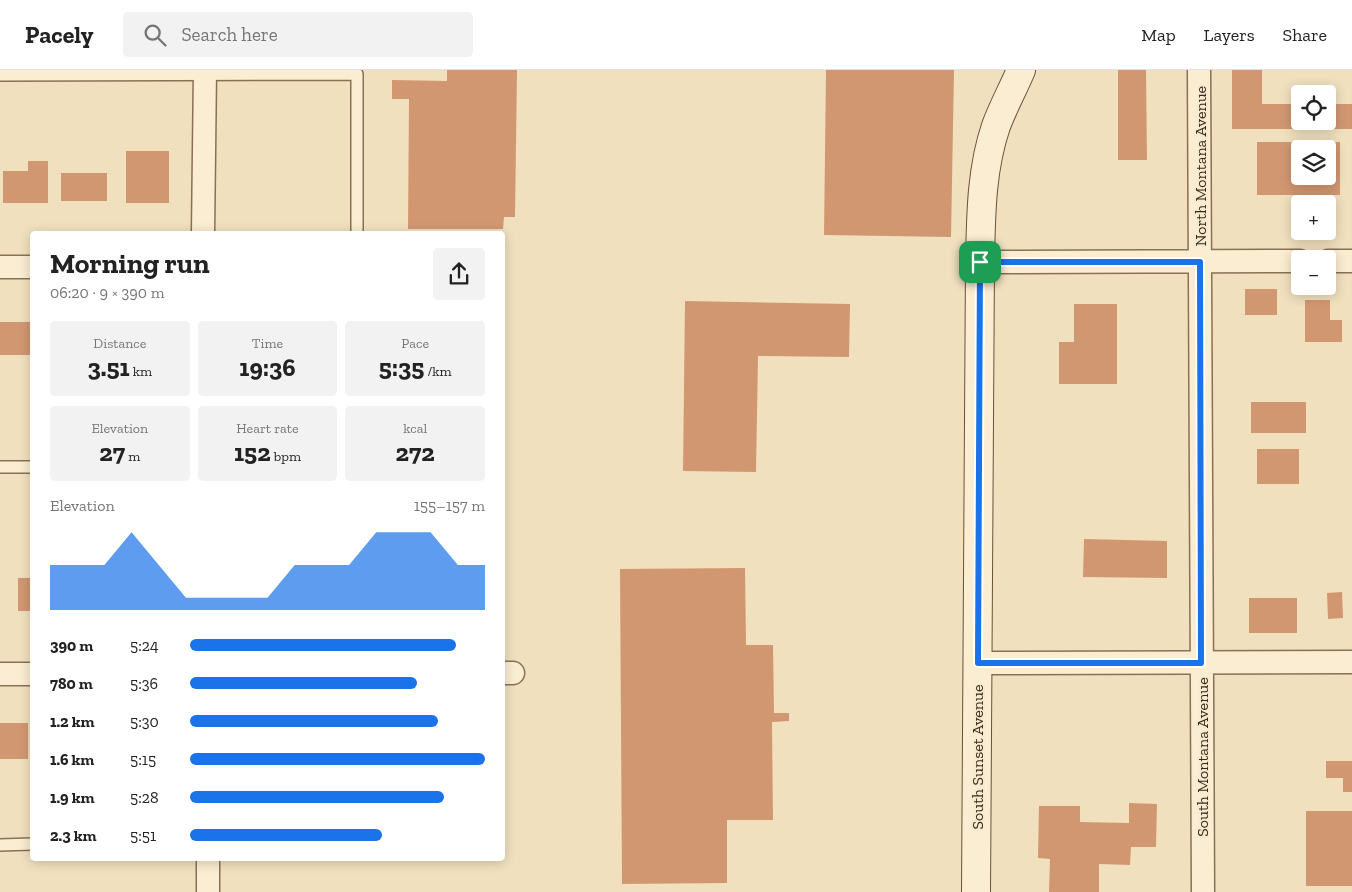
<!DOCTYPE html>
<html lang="en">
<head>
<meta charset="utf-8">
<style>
	:root { --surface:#fff; --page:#f2f2f2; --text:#222; --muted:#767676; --line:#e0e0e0; --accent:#1a73e8 }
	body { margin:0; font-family:"Zilla Slab",serif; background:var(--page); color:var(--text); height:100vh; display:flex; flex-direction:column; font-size:19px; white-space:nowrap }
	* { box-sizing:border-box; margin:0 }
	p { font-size:16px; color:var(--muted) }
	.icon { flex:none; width:28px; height:28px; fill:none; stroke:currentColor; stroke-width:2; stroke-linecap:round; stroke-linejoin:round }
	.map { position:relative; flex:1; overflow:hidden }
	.sheet { position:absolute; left:30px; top:161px; width:475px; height:630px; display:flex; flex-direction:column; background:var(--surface); border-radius:5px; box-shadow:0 2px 12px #0003 }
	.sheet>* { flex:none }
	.controls { position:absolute; left:1291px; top:15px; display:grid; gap:10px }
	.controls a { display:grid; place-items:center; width:45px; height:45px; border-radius:5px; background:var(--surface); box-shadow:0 2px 12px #0003; font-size:25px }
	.pin { position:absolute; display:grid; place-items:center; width:42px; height:42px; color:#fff; margin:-21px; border-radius:10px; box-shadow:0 2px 8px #0006 }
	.round { display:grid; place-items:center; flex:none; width:52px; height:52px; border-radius:5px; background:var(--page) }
	.summary { display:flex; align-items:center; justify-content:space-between; height:85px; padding:0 20px }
	h1 { font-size:28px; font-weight:800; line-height:38px }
	.figures { display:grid; grid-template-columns:repeat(3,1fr); gap:8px; height:85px; padding:5px 20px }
	.figures div { display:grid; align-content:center; border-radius:5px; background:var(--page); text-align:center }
	.figures b { font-size:25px; font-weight:800 }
	.figures small { font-size:14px; font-weight:400 }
	.figures p { font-size:14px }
	.chart { height:140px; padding:10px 20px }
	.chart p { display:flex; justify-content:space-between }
	.chart svg { width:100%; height:90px; margin-top:5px; fill:var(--accent); opacity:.7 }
	ul { padding:0 20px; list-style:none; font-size:16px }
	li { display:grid; grid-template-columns:80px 60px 1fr; align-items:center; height:38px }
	li i { height:12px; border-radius:6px; background:var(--accent) }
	header { display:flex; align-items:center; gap:30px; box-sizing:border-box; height:70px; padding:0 25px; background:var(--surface); border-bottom:1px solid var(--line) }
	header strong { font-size:24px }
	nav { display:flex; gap:28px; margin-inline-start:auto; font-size:18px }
	.search { width:350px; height:45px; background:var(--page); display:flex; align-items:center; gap:12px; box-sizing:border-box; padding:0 18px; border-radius:5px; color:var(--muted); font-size:19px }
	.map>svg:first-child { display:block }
	.building { fill:#d19771; fill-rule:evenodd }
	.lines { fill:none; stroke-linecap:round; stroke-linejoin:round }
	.service-casing { stroke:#897056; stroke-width:14 }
	.minor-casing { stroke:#897056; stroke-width:25 }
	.secondary-casing { stroke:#6b5139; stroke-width:30 }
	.service { stroke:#fbedd1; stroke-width:11 }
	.minor { stroke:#fbedd1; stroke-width:22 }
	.secondary { stroke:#fbedd1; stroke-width:28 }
	.route-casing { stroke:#fff; stroke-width:10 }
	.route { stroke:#1a73e8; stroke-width:6 }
	.labels { text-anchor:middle; stroke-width:4; stroke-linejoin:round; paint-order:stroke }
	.street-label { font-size:16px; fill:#38281b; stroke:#f7eace }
</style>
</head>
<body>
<header>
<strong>Pacely</strong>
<div class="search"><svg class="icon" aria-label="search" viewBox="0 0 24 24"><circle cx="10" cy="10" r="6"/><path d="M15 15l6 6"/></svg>Search here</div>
<nav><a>Map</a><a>Layers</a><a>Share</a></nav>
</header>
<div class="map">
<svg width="1352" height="822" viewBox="0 0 1352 822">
	<rect width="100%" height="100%" fill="#f0e0be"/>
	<path class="building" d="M447,0H517L515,147H504L503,159H408L409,29H392V10L447,11Z
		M826,0H954L951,167L824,165Z
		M1118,0H1146L1147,90H1118Z
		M1232,0H1262V34H1300V51H1328V34H1352V59H1232Z
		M1257,72H1340V125H1257ZM1300,79H1328V106H1300Z
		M126,81H169V133H126Z
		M28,91H48V133H3V101H28Z
		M61,103H107V131H61Z
		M1245,219H1277V245H1245Z
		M1305,230H1330V250H1342V272H1305Z
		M685,231L850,234L849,287L758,286L756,402L683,401Z
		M1074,234H1117V314H1059V272H1074Z
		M0,252H32V317H30V285H0Z
		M1251,332H1306V363H1251Z
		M1257,379H1299V414H1257Z
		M1084,469L1167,471V508L1083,507Z
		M745,498L746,575H773L774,643H789V651L772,652L773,750H727V813L622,814L620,499Z
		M18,508H32V541H18Z
		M1342,522L1343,548L1328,549L1327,523Z
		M1249,528H1297V563H1249Z
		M0,653H28V689H0Z
		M1326,691H1352V722H1343V708H1326Z
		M1129,733L1157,734L1156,777H1131L1130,795L1099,794V822H1049L1050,789L1038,788L1039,736H1080V752L1129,753Z
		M1306,741H1352V816H1306Z"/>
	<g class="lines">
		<defs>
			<path id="service" d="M0,5L357,4V164
				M0,397H32
				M0,775L32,774"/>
			<path id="minor" d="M1199,0L1203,822
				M203,164L205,0
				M1328,191H1352
				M980,192L1300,191
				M0,197H32
				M978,593L1352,592
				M502,603H513
				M0,604H32
				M208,789V822"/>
			<path id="secondary" d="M976,822L980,192C981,146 981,100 996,56C1003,37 1013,19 1021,0"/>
		</defs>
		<use href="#service" class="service-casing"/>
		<use href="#minor" class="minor-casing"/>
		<use href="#secondary" class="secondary-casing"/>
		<use href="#service" class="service"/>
		<use href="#minor" class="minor"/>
		<use href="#secondary" class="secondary"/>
	</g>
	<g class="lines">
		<defs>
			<path id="route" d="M980,192H1200L1201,593H978Z"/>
		</defs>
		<use href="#route" class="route-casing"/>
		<use href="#route" class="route"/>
	</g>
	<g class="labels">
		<g class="street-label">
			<text transform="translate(1200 96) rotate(-90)" y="6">North Montana Avenue</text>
			<text transform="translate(977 687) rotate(-90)" y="6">South Sunset Avenue</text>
			<text transform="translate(1202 687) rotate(-90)" y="6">South Montana Avenue</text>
		</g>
	</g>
</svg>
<div class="controls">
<a><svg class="icon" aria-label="locate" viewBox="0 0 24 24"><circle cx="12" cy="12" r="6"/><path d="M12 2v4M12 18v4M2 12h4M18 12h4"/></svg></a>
<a><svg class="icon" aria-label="layers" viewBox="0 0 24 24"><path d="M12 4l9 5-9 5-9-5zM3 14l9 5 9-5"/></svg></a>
<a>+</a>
<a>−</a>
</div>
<div class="pin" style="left:980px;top:192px;background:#1e9e55"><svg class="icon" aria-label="arrive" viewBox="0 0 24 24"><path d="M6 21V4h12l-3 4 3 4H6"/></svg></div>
<section class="sheet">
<div class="summary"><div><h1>Morning run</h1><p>06:20 · 9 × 390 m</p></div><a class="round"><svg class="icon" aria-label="share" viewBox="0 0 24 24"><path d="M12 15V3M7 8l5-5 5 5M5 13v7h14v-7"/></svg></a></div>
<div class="figures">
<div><p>Distance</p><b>3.51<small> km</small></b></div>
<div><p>Time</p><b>19:36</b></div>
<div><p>Pace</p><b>5:35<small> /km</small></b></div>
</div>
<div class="figures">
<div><p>Elevation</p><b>27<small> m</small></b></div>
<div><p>Heart rate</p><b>152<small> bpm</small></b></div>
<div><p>kcal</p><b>272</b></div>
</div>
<div class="chart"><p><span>Elevation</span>155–157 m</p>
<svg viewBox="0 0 160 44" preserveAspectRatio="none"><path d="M0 44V22L10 22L20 22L30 6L40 22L50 38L60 38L70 38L80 38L90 22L100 22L110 22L120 6L130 6L140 6L150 22L160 22V44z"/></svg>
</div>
<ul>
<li><b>390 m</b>5:24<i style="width:90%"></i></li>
<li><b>780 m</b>5:36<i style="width:77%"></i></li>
<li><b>1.2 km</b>5:30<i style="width:84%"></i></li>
<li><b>1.6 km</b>5:15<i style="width:100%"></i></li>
<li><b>1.9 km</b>5:28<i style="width:86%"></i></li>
<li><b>2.3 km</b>5:51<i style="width:65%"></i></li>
</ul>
</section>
</div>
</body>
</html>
